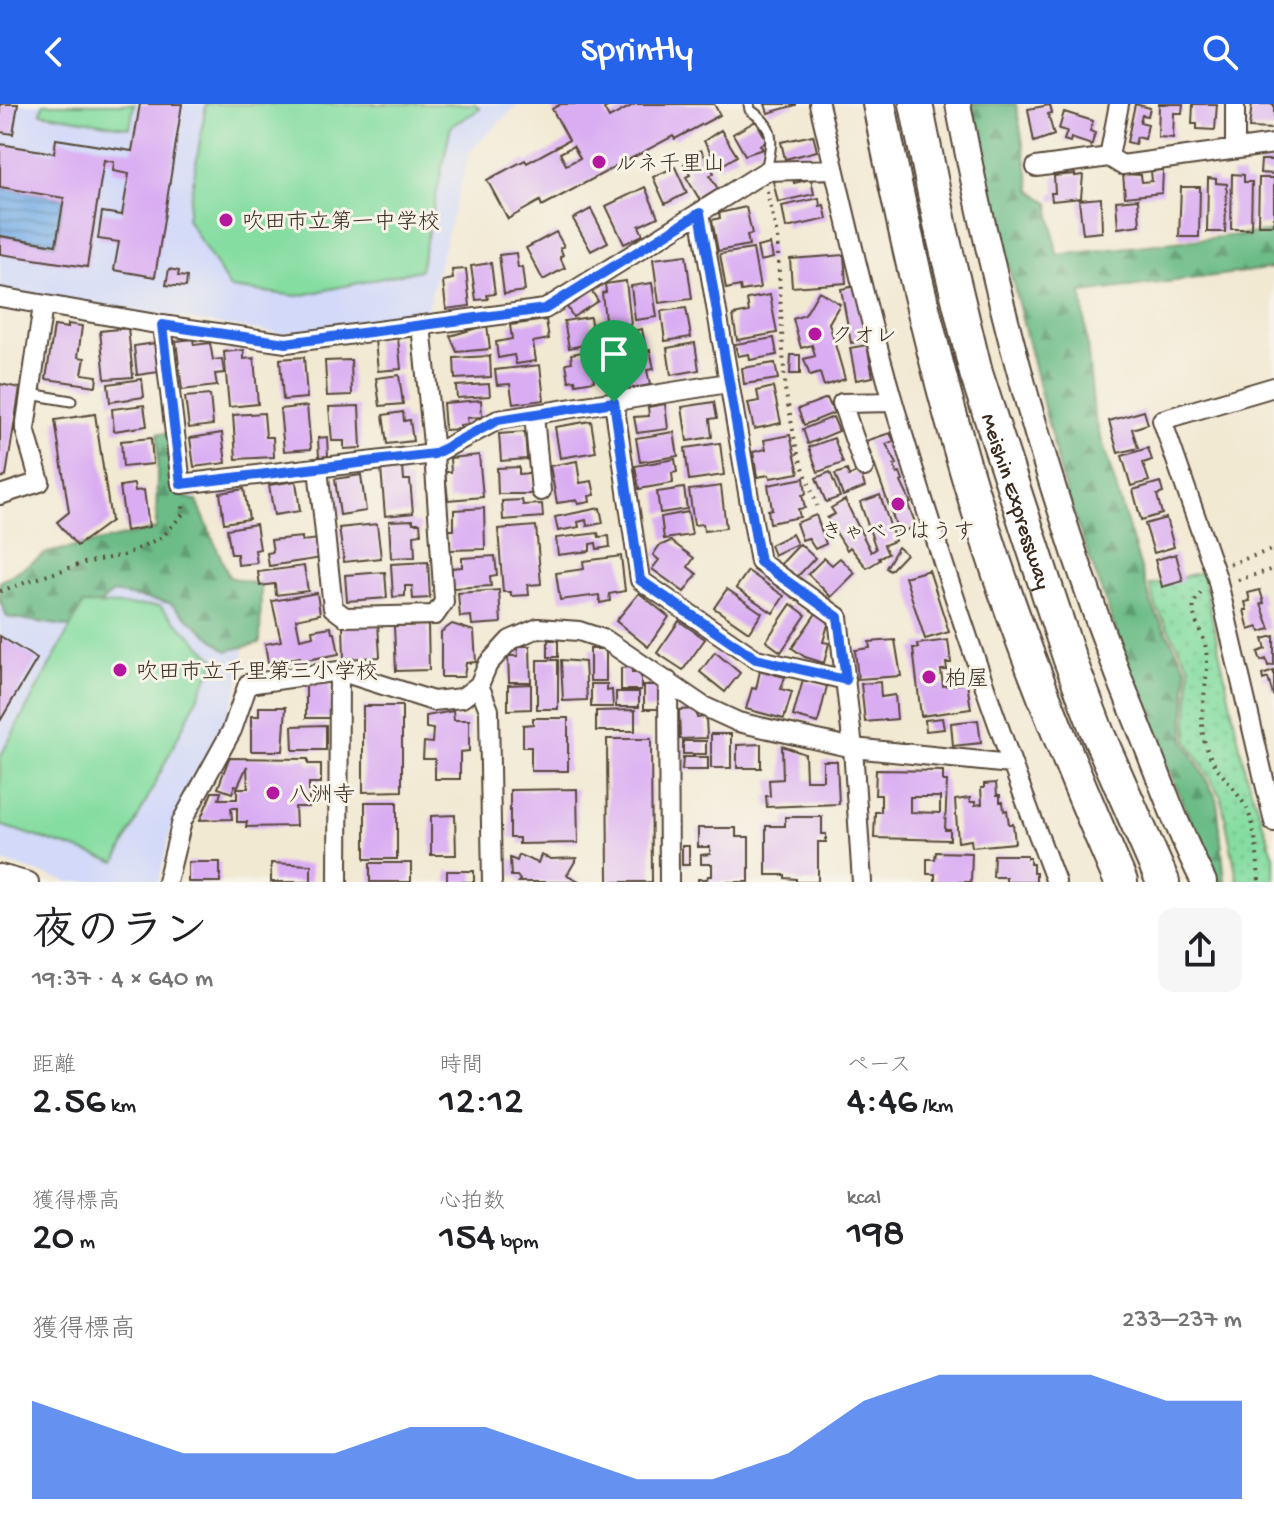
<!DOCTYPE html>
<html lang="ja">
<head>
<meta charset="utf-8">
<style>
	:root { --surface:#fff; --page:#f6f6f6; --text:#202124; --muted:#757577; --accent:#2563eb }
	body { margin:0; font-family:"Gochi Hand","Klee One",sans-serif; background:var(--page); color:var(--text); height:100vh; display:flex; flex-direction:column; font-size:30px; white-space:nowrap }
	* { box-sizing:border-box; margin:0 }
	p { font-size:26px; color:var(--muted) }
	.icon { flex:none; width:44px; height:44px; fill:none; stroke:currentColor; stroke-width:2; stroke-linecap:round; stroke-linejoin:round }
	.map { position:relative; height:778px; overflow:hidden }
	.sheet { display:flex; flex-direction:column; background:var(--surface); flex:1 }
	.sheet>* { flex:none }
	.pin { position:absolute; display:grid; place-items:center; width:68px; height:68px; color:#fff; margin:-82px -34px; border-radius:50% 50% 50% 0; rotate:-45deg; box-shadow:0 0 8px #0007 }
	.pin .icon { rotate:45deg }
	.round { display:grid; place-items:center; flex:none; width:84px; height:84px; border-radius:16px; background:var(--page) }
	.summary { display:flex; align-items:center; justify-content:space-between; height:136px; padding:0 32px }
	h1 { font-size:44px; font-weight:600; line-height:60px }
	.stats { display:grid; grid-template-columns:repeat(3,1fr); gap:12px; height:136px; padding:8px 32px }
	.stats div { display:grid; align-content:center }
	.stats b { font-size:40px; font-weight:600 }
	.stats small { font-size:22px; font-weight:400 }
	.stats p { font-size:22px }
	.chart { height:224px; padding:16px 32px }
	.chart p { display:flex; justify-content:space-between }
	.chart svg { width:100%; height:144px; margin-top:8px; fill:var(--accent); opacity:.7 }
	header { display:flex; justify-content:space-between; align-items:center; height:104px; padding:0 32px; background:var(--accent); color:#fff; font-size:36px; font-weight:600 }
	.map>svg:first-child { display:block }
	.built { fill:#d2d9f9 }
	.green { fill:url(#green-dots); stroke:#608460; stroke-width:2 }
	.forest { fill:url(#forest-firs); stroke:#547352; stroke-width:2 }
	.pitch { fill:#85dda1; stroke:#608460; stroke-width:2 }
	.water { fill:url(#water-rules); stroke:#5a6c82; stroke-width:2 }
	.building { fill:#daadf3; fill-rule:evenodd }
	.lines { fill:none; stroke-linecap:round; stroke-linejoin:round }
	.lane-casing { stroke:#564739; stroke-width:13 }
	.street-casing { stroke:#564739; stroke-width:22 }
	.secondary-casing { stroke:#564739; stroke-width:28 }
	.highway-casing { stroke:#564739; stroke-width:36 }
	.path { stroke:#564739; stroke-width:4; stroke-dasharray:2 6; stroke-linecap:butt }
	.lane { stroke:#fff; stroke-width:9 }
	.street { stroke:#fff; stroke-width:18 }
	.secondary { stroke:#fff; stroke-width:24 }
	.highway { stroke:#fff; stroke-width:32 }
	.route-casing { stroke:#fff; stroke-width:16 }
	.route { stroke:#2563eb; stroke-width:10 }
	.poi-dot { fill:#b5179e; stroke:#f7f3e8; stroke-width:3 }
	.labels { text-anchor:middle; stroke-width:6; stroke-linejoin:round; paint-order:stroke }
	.poi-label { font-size:22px; fill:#3b2a1e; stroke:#f7f3e8; text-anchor:start }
	.street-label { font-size:22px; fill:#3b2a1e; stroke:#f7f3e8 }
</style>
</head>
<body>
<header><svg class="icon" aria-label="back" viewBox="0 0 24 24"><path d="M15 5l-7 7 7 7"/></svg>Sprintly<svg class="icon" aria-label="search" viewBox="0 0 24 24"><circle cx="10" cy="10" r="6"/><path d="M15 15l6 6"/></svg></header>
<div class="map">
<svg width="1274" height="778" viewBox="0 0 1274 778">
	<defs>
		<pattern id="green-dots" width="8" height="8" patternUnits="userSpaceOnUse" patternTransform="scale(2)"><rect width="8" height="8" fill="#85dda1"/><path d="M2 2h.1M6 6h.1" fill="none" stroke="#74be8a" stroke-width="1.8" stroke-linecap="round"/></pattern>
		<pattern id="forest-firs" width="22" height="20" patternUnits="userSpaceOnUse" patternTransform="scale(2)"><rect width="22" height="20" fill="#6cbc87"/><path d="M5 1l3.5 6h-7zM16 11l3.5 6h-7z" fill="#5a996e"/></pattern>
		<pattern id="water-rules" width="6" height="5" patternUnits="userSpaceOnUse" patternTransform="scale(2)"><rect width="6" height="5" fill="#78afe7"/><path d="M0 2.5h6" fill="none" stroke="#648fbb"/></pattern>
	</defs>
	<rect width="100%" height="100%" fill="#f7f3e8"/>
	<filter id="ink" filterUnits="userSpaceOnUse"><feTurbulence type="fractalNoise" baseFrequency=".0125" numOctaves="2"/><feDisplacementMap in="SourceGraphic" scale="16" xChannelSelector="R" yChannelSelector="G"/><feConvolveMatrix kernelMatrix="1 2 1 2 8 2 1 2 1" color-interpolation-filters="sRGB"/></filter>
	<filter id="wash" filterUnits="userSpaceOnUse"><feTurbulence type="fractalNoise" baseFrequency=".006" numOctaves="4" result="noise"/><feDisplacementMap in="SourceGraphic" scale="32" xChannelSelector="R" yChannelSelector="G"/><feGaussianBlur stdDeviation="1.8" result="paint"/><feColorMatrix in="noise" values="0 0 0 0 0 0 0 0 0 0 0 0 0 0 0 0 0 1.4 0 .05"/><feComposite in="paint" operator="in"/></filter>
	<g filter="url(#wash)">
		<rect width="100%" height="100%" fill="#f2e9d3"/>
		<path class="built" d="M0,0H518L470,47L425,212L283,230L0,186Z
			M196,393L244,546L237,586L221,630L173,718L158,778H70L0,757V483L159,428L175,394Z"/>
		<path class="green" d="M1202,468L1246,670L1274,752V778H1238L1221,693L1187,636L1190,563L1156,503L1150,481Z"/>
		<path class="forest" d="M972,0H1016L1031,86L1049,99L1057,151L1274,127V164L1082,189L1094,311L1153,504L1187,565L1184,636L1217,695L1225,778H1216L1147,613L1064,383L997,115Z
			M158,329H169L179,391L197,397L229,473L261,481L260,539L227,547L170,499L113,489L71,523L7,513L0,497V478L47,449L156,425Z"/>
		<path class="pitch" d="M43,0H134L130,24L41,9Z
			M206,0H475L480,5L451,22L420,166L298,192L230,184L187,115Z
			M83,500L160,502L216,556L116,758L0,721V653Z"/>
		<path class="water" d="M0,83L64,94L56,141L0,132Z"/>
		<g id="blocks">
			<path class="building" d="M0,0H18L13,30L0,28Z
				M140,0H182L155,173L114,166L119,138L98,135L102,108L122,111L129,70L113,67L114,58L104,56L87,163L0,150V132L56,141L64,94L0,83V40L54,49L56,35L132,47Z
				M561,0H613L604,5L609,14L635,0H714L720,11L675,35L673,32L542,102L540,97L508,115L487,76L525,56L527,59L569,36L552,5ZM573,42L580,54L566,61L560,49Z
				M765,0H796V1L768,9Z
				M1135,0L1150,4L1148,12L1142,11L1140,18L1148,20L1145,35L1137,33L1135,40L1127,38Z
				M1159,0H1183L1182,9H1174L1173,34L1158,33Z
				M1193,0H1217L1215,26L1197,25V20H1192Z
				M1252,0H1274V25L1249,24Z
				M1050,1L1052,9L1048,10L1054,31L1034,38L1028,5Z
				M1064,8L1093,17L1090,27L1095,29L1091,43L1089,40L1071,34L1070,38L1064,36L1067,27L1059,25Z
				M756,17L767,37L760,41L763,45L745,51L733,30Z
				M721,26L737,52L719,63L704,37Z
				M813,31L817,47L785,55L781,38Z
				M701,46L714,69L710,72L718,85L700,96L686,73L690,71L684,60L697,53L695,50Z
				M1261,56H1274V70L1260,69Z
				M675,63L687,89L665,100L653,73Z
				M1163,66L1162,89L1125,93L1123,70L1141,71L1142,78L1152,77L1151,67Z
				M1075,70V72L1083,71L1081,94L1052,97L1051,89H1055L1054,72Z
				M1232,70L1244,71V78H1252L1251,125H1231Z
				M793,73L794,79L811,75L814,90L778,98L773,77Z
				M1208,74L1216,75V79L1227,80L1225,128H1207Z
				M1259,74H1274V121H1258Z
				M645,83L658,113L639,122L643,131L624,140L606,102Z
				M1181,83H1200L1199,133H1179Z
				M819,94L820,102L824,101L827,115L786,124L782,102Z
				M1101,94L1102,128L1083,130L1079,96Z
				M1138,95L1140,121L1118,124L1116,97Z
				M746,103L752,130L747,131L749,141L718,147L712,116L720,114L719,109Z
				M591,105L608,138L591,147L573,115Z
				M556,128L564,142L560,144L563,151L560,153L565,164L543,176L526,144Z
				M770,140L773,154L760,157L757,143Z
				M753,145L760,184L741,187L740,182L726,185L720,150Z
				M516,149L518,164L522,163L525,187L504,190L499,151Z
				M686,151L692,195L659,199L653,155Z
				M844,151L846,179L792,183L790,155Z
				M491,159L495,190L487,191L488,195L476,196L471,162Z
				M169,165L179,167L178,172L187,173L186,183L166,181Z
				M466,165L470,202L446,205L443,177L453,175L452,166Z
				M626,177L631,221L606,224L602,189L606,188L605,180Z
				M652,179L657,213L635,216L631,182Z
				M856,182L865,236L851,239L841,185Z
				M591,186L598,197L573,213L566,201Z
				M819,187L840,200L829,219L845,275L824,282L820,269L810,272L804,255L815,252L812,241L801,244L793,215L805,211Z
				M770,191L777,229L737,236L733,211L749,208L747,195Z
				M686,204L691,233L665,237L661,207Z
				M590,213L594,239L569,244L564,217Z
				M546,216L549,235L533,238L536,257L516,260L514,251L498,254L496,238L512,235L510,221Z
				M68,220L82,222L78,253L85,254L82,270L97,272L96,282L46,275L54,222L68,224Z
				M487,221L490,245L457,248L450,232Z
				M128,224L133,273L105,275L100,227Z
				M642,225L646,247L650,246L654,265L647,266L650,281L617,287L611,257L618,256L613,231Z
				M398,234L401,265L378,267L375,236Z
				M774,234L777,251L750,256L749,250L738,252L735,240Z
				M193,235L194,241L210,239L213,256L222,255L224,269L215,270L217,282L182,286L176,237Z
				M156,239L159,268L137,271L134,242Z
				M695,239L699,266L671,271L667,244Z
				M867,241L873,273L856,276L850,244Z
				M244,246V255L254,254L258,300L229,303L224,248Z
				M589,247L590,253L597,252L599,269L593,270L594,277L576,280L575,276L569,277L566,259L572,258L571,250Z
				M791,251H800V270H790Z
				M490,252L491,273L455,275L454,254Z
				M304,253L307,294L283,296L280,255Z
				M351,256L352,291L327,292L325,257Z
				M775,259L778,275L744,280L742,264Z
				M540,261L544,296L513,300L510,280L497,281L495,266Z
				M399,271L403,300L380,302L376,274Z
				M142,275L144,293L110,298L108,280Z
				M0,280L20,284L6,372L0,374Z
				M489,280L490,292L457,294L456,282Z
				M773,283L781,319L754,325L748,299L759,297L757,287Z
				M210,291L213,321L189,324L185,293Z
				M827,294L834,309L804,321L798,305Z
				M481,296L482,313L467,314L468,320L460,321L461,325L445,326L443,299Z
				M714,298L717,314L710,315L712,333L687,337L682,303Z
				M665,300L668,325L637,329L634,313L649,312L648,303Z
				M144,301L147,322L114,327L112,305Z
				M307,302L311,345L284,347L280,305Z
				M359,302L361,344L344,345V337H332L329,303Z
				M1144,307L1148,320L1132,325L1138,344L1118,349L1109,317Z
				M403,308L404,317L410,316L413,337L387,340L383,311Z
				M264,309L266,333H273L274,353L236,355L233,311Z
				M95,310L111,417L77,442L57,418L69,408L55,316Z
				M833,313L839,327L808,340L803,325Z
				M591,317L596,348L560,354L555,323Z
				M525,328L527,355L501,357L499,330Z
				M674,328L678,352L640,358L636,334Z
				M222,329L226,359L194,363L190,334Z
				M890,329L894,337L886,340L897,360L894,361L897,370L900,369L903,377L901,378L911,399L908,400L916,421L905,427L904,425L898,427L866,337Z
				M790,331L799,369L770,374L769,371L757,373L753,348L766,345L764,336Z
				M327,333L328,352L319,353L318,334Z
				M151,334L153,360L123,363L121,337Z
				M834,334L843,359L818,368L809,343Z
				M720,339L724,371L689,376L685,344Z
				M1148,344L1152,356L1143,359L1149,377L1131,382L1122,352Z
				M479,351L483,393L448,396L445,368H451L450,354Z
				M675,355L677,368L672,369L673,379L639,385L635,362Z
				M577,357L580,379L592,377L595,391L589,392L590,398L578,400L577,396L557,399L550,362Z
				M403,362L404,376H410L413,409L385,412L381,364Z
				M519,363V370L531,369L532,390H498L497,364Z
				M847,366L849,372L860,367L865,383L843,392L835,370Z
				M830,368L840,393L826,398L816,374Z
				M361,371L366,407L340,411L335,375Z
				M804,374L806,390L802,391L805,404L798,405L800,413L770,419L768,406L772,405L768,381Z
				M296,377L300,407L274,411L269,381Z
				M1160,378L1163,389L1157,391L1162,410L1141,416L1133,386Z
				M134,380L135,387L144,386L149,423L126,427L120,382Z
				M721,382L726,424L704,427L703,420L694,421L689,386Z
				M684,384L687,405L660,409L657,388Z
				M244,385L249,415L224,419L220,389Z
				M880,391L895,437L884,441L888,450L879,454L880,456L867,464L850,443L847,446L827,414L835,410L831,404L845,396L871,448L876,445L860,398Z
				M522,396L523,401L542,400L543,413L503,416L502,397Z
				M484,404L485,445L450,446L449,426H454V406Z
				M600,404L603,419L587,422L586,416L578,418L579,423L558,427L555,413Z
				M688,408L692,431L664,435L661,413Z
				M816,411L826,440L815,445L808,434L802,436L796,419Z
				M1166,414L1174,443L1154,449L1145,420Z
				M413,416V419H420L421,430L414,431L415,453L391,454L389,417Z
				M256,420L260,445L255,446L257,459L238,461L237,450H231L227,425Z
				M377,420L381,454L344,458L339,424Z
				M536,422L541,480L528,481L529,491L511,492V488H503L498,425Z
				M598,429L599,433L609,432L610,443L597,445L596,439L590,440V447L558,451L556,434Z
				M792,430L797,440L774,451L770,441Z
				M302,433V437L319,435L322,454L269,462L267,449L273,448L271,436Z
				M671,437L694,454L688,463L697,470L684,488L652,465L659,456L653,451L659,442Z
				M800,440L815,454L796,474L781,460Z
				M898,443L906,450L890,467L886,464Z
				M1176,450L1183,477L1162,483L1155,456Z
				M495,452L497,471L490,472L491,482L453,484L451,464L462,463V454Z
				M621,452L625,487L609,490L610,497L600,499L599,491L560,496L556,469L584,465L583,457Z
				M824,454L832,461L840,454L855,469L831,493L808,470Z
				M428,458L430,494L413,495L412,482H405V492L393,493L391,460Z
				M304,462L308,487L276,491L275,480L260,482L258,468Z
				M929,466L949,528L925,535L905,473Z
				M748,467L784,492L773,509L736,484Z
				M385,468L387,494L347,497L345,471Z
				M727,485L762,509L749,528L714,504Z
				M499,486L501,519L472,521L471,512L460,513L458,489Z
				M1260,486L1264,499L1261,500L1270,525L1260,528L1258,523L1249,526L1244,506H1247L1245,498L1250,497L1248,489Z
				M317,489L320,510L296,515L300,535L313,532L312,526L331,523L332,529H335L339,550L301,557L300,553L289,555V558L273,561V558L268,559L265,540L281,537L272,497Z
				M639,489L669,513L648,543L616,517Z
				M791,500L806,511L781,548L766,537Z
				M817,508L829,517L823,538L829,539L824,559L805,553L792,544Z
				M679,517L705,535L683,566L657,549Z
				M378,520L380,553L344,555L343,522Z
				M452,520L474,527L476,558L466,559L464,573H441V528Z
				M428,521L429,566L396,567L394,522Z
				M0,532L37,555L0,617Z
				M1274,532V561L1268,562L1266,555L1261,557L1258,548L1266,545L1263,535Z
				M548,536H558V553H548Z
				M895,536L901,572L858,575L855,546L870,544L869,538Z
				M948,536L951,559H946L947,566H941L943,582L967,579L971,605L921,612L913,544H918L917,540Z
				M517,542H530L531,578H509L508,552H518Z
				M590,545H606V577H590Z
				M715,548L740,569L725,588L700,568Z
				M537,556H558V605H537Z
				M561,556L585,558L587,596L563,597Z
				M632,563V569H641V586H621V564Z
				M760,567L785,573L781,585L792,588L784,615L746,605L752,584L756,585Z
				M1274,567V590L1273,591L1268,574L1263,576L1262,571Z
				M803,576L827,582L818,619L793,612Z
				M880,578L881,593L895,591L897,615L865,618L861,580Z
				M306,579H330L331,614H306Z
				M531,580V605L508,606V581Z
				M591,580H607V587L612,586L613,603H591Z
				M644,581H658L659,605H644Z
				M616,588H639V603H616Z
				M363,602H402V687L363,688Z
				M259,603H286L283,647H251V612H259Z
				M696,605L697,614L706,613L707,634L680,635L679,606Z
				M635,606V627H596V607Z
				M453,607L454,616H469V647L460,648V675H435V655H423L424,638L432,639L433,625L426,624V612Z
				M533,614H568V667H531V643H523V621L533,620Z
				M942,614L944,625L926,627L925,616Z
				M978,616L981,639L953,642L951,619Z
				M326,621V646H293L292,622Z
				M711,630H731V664H711Z
				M607,635H651L652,778H608Z
				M683,637H706V650H683Z
				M761,640V664H737V641Z
				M782,642L805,650L806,676H823V657H837L839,700L767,703L766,692H770L769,676L783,675Z
				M683,653H708V666H682Z
				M229,654L308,655V660H321V679H309V703H295L296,722L246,723L247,718H237V704H231L232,715L200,716L212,688H221L219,695H237V684H248L247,662L238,682L235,681L232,689L218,684Z
				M876,666L943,667V677H947L945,726H950V736L874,734L875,708H881V691H875ZM910,693H940V709L910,708Z
				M996,679L997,691H1000V698H1003L1004,707L1007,706L1009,720H1013L1015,739L972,743L971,736L958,738L955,696L970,694V698H975V701L982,700L981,684H984V680Z
				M577,685L578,739L519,740V734H510V686Z
				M365,698H397V755H365Z
				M455,711L456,751H431V712Z
				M785,713H822V730H826V738H818V778H796V775L785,774V771H766V722H785Z
				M698,724H736V733H749V778H698V775H707L708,772H712V760H701V751L710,750V743H698Z
				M682,742H689V761H682Z
				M936,748L972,749L971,778H935V770H927V755H935Z
				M519,751L538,759L541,751L551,755L577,754L567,771L581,778H518L520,776L517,772H511L510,754L517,757Z
				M994,751H1027V754H1030V760H1033V769H1036V778H1006V773H993Z
				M188,758H220V778H188Z
				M271,759L311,761V778H271Z
				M370,759H411V778H370Z
				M447,767H474V778H447Z"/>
		</g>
	</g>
	<g filter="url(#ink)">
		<use href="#blocks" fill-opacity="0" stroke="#564739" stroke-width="2"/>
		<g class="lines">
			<defs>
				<path id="lane" d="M749,0L750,6C777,24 772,37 766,67
					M30,290L71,297"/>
				<path id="street" d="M819,0C843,100 865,202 894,301C942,462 996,621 1056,778
					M1119,0L1109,53L1122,61L1274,40
					M1235,0V44
					M1036,63L1109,53
					M700,109L760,458L838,513L853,644L862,778
					M0,193L162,221L286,239L545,205L766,67L834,65
					M162,221L181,380L434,350L498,316L728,279
					M1274,283L1162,316L1217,474L1274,718
					M614,298L640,476L756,555L846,576
					M534,311L541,387
					M864,363L842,299L893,298
					M318,364L333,504L345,513L435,511L444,498L434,350L421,221
					M0,391L40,378L25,325L43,201
					M668,577L669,778
					M479,581L489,606L492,778
					M0,770L29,778
					M167,778L182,717L232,626L248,580L339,567L433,597L462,594L479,581L488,560L510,536L538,524L579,527L606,536L703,602L738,618L853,644L1011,660
					M338,778L339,567"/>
				<path id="secondary" d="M958,0C999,216 1059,429 1143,633C1162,681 1180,731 1204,778"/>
				<g id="highway">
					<path d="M879,0C907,144 940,288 985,428C1023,547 1071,664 1121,778"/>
					<path id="s1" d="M916,0L941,124L976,269L1069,553L1098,630L1163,778"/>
				</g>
			</defs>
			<use href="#lane" class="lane-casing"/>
			<use href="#street" class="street-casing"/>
			<use href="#secondary" class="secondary-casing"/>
			<use href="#highway" class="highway-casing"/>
			<path class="path" d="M767,87L777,131L785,285L797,347L817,402
				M1230,460L1274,445
				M1238,476L1274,465
				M0,487L84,459L124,451L162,433L183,410V398
				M1201,489C1183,507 1203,525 1206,545C1211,578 1195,611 1206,643C1214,666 1236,684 1247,705C1257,728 1257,753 1259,778"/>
			<use href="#lane" class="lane"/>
			<use href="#street" class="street"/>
			<use href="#secondary" class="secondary"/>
			<use href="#highway" class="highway"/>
		</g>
	</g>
	<g class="lines" filter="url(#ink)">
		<defs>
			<path id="route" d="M700,109L760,458L838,513L846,576L756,555L640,476L614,298L498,316L434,350L181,380L162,221L286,239L545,205Z"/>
		</defs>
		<use href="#route" class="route-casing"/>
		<use href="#route" class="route"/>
	</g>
	<g class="poi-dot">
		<circle cx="599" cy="58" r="8"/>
		<circle cx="226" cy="116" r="8"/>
		<circle cx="815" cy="230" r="8"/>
		<circle cx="898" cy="400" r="8"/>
		<circle cx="120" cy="566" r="8"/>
		<circle cx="929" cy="573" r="8"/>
		<circle cx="273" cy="689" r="8"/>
	</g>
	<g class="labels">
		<g class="poi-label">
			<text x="615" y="66">ルネ千里山</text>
			<text x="242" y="124">吹田市立第一中学校</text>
			<text x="831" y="238">クオレ</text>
			<text x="898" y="434" text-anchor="middle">きゃべつはうす</text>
			<text x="136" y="574">吹田市立千里第三小学校</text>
			<text x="945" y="581">柏屋</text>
			<text x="289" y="697">八洲寺</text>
		</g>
		<g class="street-label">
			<text dy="8" stroke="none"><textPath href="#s1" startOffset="410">Meishin Expressway</textPath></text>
		</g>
	</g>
</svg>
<div class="pin" style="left:614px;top:298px;background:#1e9e55"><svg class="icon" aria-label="arrive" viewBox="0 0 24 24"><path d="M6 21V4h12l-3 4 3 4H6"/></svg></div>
</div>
<section class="sheet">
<div class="summary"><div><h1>夜のラン</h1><p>19:37 · 4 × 640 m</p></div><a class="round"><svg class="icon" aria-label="share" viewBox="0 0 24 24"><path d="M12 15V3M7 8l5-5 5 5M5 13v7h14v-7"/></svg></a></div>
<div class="stats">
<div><p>距離</p><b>2.56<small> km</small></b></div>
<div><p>時間</p><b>12:12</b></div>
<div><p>ペース</p><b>4:46<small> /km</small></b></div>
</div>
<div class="stats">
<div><p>獲得標高</p><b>20<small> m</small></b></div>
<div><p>心拍数</p><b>154<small> bpm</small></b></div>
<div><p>kcal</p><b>198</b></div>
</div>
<div class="chart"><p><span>獲得標高</span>233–237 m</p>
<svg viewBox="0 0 160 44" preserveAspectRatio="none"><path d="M0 44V14L10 22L20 30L30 30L40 30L50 22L60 22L70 30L80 38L90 38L100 30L110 14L120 6L130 6L140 6L150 14L160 14V44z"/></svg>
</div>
</section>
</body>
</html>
